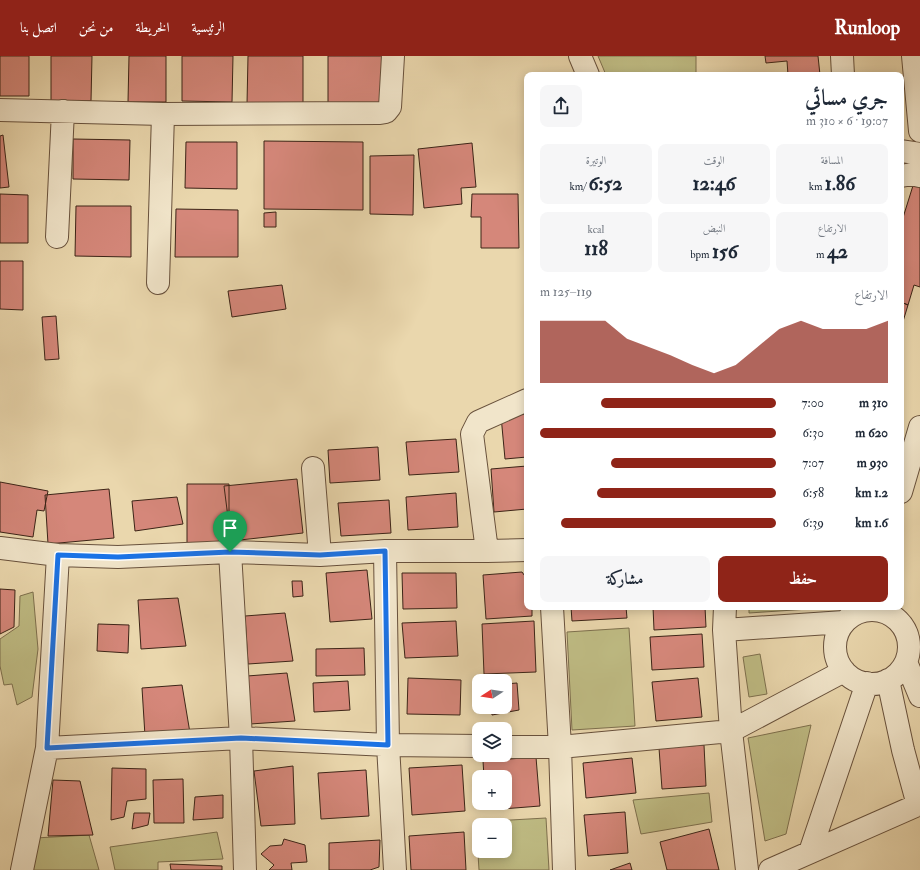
<!DOCTYPE html>
<html lang="ar">
<head>
<meta charset="utf-8">
<style>
	:root { --surface:#fff; --page:#f6f6f7; --text:#1f2937; --muted:#747a83; --accent:#8f2418 }
	body { margin:0; font-family:"IM FELL Double Pica",Amiri,serif; background:var(--page); color:var(--text); direction:rtl; height:100vh; display:flex; flex-direction:column; font-size:15px; white-space:nowrap }
	* { box-sizing:border-box; margin:0 }
	p { font-size:13px; color:var(--muted) }
	.icon { flex:none; width:22px; height:22px; fill:none; stroke:currentColor; stroke-width:2; stroke-linecap:round; stroke-linejoin:round }
	.map { position:relative; flex:1; overflow:hidden; direction:ltr }
	.sheet { position:absolute; left:524px; top:16px; width:380px; height:538px; display:flex; flex-direction:column; background:var(--surface); border-radius:8px; box-shadow:0 2px 10px #0003; direction:rtl }
	.sheet>* { flex:none }
	.needle { width:26px; rotate:258deg }
	.controls { position:absolute; left:472px; top:618px; display:grid; gap:8px }
	.controls a { display:grid; place-items:center; width:40px; height:40px; border-radius:8px; background:var(--surface); box-shadow:0 2px 10px #0003; font-size:20px }
	.pin { position:absolute; display:grid; place-items:center; width:34px; height:34px; color:#fff; margin:-41px -17px; border-radius:50% 50% 50% 0; rotate:-45deg; box-shadow:0 0 4px #0007 }
	.pin .icon { rotate:45deg }
	.round { display:grid; place-items:center; flex:none; width:42px; height:42px; border-radius:8px; background:var(--page) }
	.head { display:flex; align-items:center; justify-content:space-between; height:68px; padding:0 16px }
	h1 { font-size:22px; font-weight:800; line-height:30px }
	.figures { display:grid; grid-template-columns:repeat(3,1fr); gap:6px; height:68px; padding:4px 16px }
	.figures div { display:grid; align-content:center; border-radius:8px; background:var(--page); text-align:center }
	.figures b { font-size:20px; font-weight:800 }
	.figures small { font-size:11px; font-weight:400 }
	.figures p { font-size:11px }
	.chart { height:112px; padding:8px 16px }
	.chart p { display:flex; justify-content:space-between }
	.chart svg { width:100%; height:72px; margin-top:4px; fill:var(--accent); opacity:.7 }
	.action { display:flex; gap:8px; margin-top:auto; padding:8px 16px }
	.action a { flex:1; height:46px; border-radius:8px; background:var(--accent); color:#fff; font-size:16px; font-weight:800; line-height:46px; text-align:center }
	.action a+a { background:var(--page); color:var(--text) }
	ul { padding:0 16px; list-style:none; font-size:13px }
	li { display:grid; grid-template-columns:64px 48px 1fr; align-items:center; height:30px }
	li i { height:10px; border-radius:5px; background:var(--accent) }
	header { display:flex; align-items:center; gap:24px; box-sizing:border-box; height:56px; padding:0 20px; background:var(--accent); color:#fff }
	header strong { font-size:19px }
	nav { display:flex; gap:22px; margin-inline-start:auto; font-size:14px }
	.map>svg:first-child { display:block }
	.green { fill:#bfbc84; stroke:#7e704e; fill-rule:evenodd }
	.building { fill:#d5877a; stroke:#3c2417 }
	.lines { fill:none; stroke-linecap:round; stroke-linejoin:round }
	.minor-casing { stroke:#68513c; stroke-width:24 }
	.minor { stroke:#f1e5ca; stroke-width:22 }
	.route-casing { stroke:#fff; stroke-width:8 }
	.route { stroke:#1a73e8; stroke-width:5 }
</style>
</head>
<body>
<header>
<strong>Runloop</strong>
<nav><a>الرئيسية</a><a>الخريطة</a><a>من نحن</a><a>اتصل بنا</a></nav>
</header>
<div class="map">
<svg width="920" height="814" viewBox="0 0 920 814">
	<rect width="100%" height="100%" fill="#ead7ad"/>
	<filter id="stains"><feTurbulence type="fractalNoise" baseFrequency=".005" numOctaves="4"/><feColorMatrix values="0 0 0 0 .2 0 0 0 0 .09 0 0 0 0 .02 0 0 0 .5 -.17"/></filter>
	<radialGradient id="worn" r=".72"><stop offset=".6" stop-color="#630" stop-opacity="0"/><stop offset="1" stop-color="#630" stop-opacity=".3"/></radialGradient>
	<path class="green" d="M598,0H696V19H606Z
		M33,536L38,593L32,641L17,649L12,628L4,629L0,610V583L19,570L20,540Z
		M749,551H810L809,553L749,557Z
		M629,572L635,670L572,674L567,576Z
		M760,598L767,638L749,641L743,601Z
		M811,669L786,778L765,785L748,682Z
		M709,737L712,766L641,778L633,744Z
		M546,762L549,814H479L476,766ZM479,769H505V795H479Z
		M217,776L223,803L158,806V814H115L110,791Z
		M89,779L99,814H30L35,782Z"/>
	<path class="building" d="M0,0H29V40H0Z
		M51,0H92L91,45H51Z
		M129,0H166V46H128Z
		M182,0H233L232,46L182,45Z
		M248,0H303V49L247,48Z
		M328,0H385V51H328Z
		M765,0H818L820,19H788L787,5L766,7Z
		M3,79L9,131L0,132V80Z
		M73,83L130,84L129,124L73,123Z
		M264,85L363,86V154L264,153Z
		M186,86H237V133L185,132Z
		M472,87L476,131L461,132L462,148L424,152L418,93Z
		M414,99L413,159L370,158V100Z
		M916,120L920,121V231L914,229L908,249L901,246V168Z
		M0,138L28,139V187H0Z
		M472,138H518L519,192H481V161H471Z
		M76,150H131V201L75,200Z
		M176,153L238,154V201H175Z
		M276,156V171H264V157Z
		M0,205H23V254L0,253Z
		M282,229L286,253L232,261L228,235Z
		M901,246L908,249L901,272Z
		M56,260L59,303L45,304L42,261Z
		M527,358V401L505,403L501,360Z
		M456,383L459,416L409,419L406,386Z
		M378,391L380,424L330,427L328,394Z
		M527,410V453L494,456L491,413Z
		M297,423L303,477L231,485L224,430Z
		M0,426L48,435L44,455L37,454L33,481L0,476Z
		M187,428H229V475H219V491H187Z
		M109,433L114,482L48,488L45,439Z
		M456,437L458,471L408,474L406,441Z
		M177,441L183,468L135,475L132,445Z
		M389,444L391,477L341,480L338,447Z
		M367,514L372,563L330,566L326,517Z
		M522,516L527,523V551H532V560L486,563L483,519Z
		M402,517H456L457,552L403,553Z
		M292,525H302L303,540L293,541Z
		M0,533L15,534L14,571L0,578Z
		M178,542L186,590L141,593L138,544Z
		M571,551H626L627,562L572,565Z
		M653,551H705L706,571L654,574Z
		M285,557L293,605L248,608L245,560Z
		M456,565L458,600L405,602L402,567Z
		M534,565L536,616L484,618L482,568Z
		M98,568L129,569L128,597L97,595Z
		M702,578L704,611L652,614L650,581Z
		M364,592L365,619L316,620V593Z
		M287,617L295,665L250,668L247,620Z
		M408,622L461,624L460,659L407,658Z
		M698,622L702,661L656,665L652,626Z
		M348,625L350,654L314,656L313,627Z
		M517,627L519,654L492,659L491,651H505V628Z
		M182,629L190,677L145,680L142,632Z
		M704,689L706,730L662,733L659,692Z
		M536,701L540,750L502,753L501,747H505V721H484L483,705Z
		M632,702L636,737L586,742L583,707Z
		M462,709L465,755L412,759L409,712Z
		M293,710L295,768L261,770L254,715Z
		M112,712L146,713V743L127,745L124,761L111,764Z
		M366,714L369,760L321,763L318,717Z
		M183,723L184,767H154L153,724Z
		M53,724L80,725L93,779L48,780Z
		M223,739V762L193,764L195,741Z
		M625,756L628,797L588,800L584,759Z
		M134,757H150L148,769L132,773Z
		M709,773L719,814H667L660,786Z
		M464,776L466,814H411L409,780Z
		M284,783L305,789L307,806L291,807L292,814H269L274,809L261,798L270,790L282,789Z
		M380,784L379,811L370,814H329V787Z
		M630,807L632,814H610Z
		M170,808L222,810V814H171Z"/>
	<g class="lines">
		<defs>
			<path id="minor" d="M580,0L588,19
				M842,0L843,19
				M913,0L920,75
				M0,54L163,58L380,57L386,56L390,51L393,0
				M901,95L920,98
				M901,120L912,118L920,120
				M57,181L63,55
				M158,227L163,58
				M527,344L478,366L472,378L487,495L527,494
				M313,412L320,499
				M901,436L920,371
				M0,492L58,499L118,501L230,496L320,499L385,495H487
				M385,495L388,689L395,814
				M230,496L241,682L245,814
				M552,551L560,691L564,814
				M725,551L724,574L731,675L747,814
				M835 591a37 37 0 1 1 74 0a37 37 0 1 1-74 0Z
				M724,574L844,566
				M906,606L920,640
				M888,624L903,694L918,749
				M505,691H560L731,675L844,615
				M47,692L241,682L388,689L479,690
				M810,796L867,627
				M22,814L47,692L58,499
				M770,814L920,748"/>
		</defs>
		<use href="#minor" class="minor-casing"/>
		<use href="#minor" class="minor"/>
	</g>
	<g class="lines">
		<defs>
			<path id="route" d="M385,495L388,689L241,682L47,692L58,499L118,501L230,496L320,499Z"/>
		</defs>
		<use href="#route" class="route-casing"/>
		<use href="#route" class="route"/>
	</g>
	<rect width="100%" height="100%" filter="url(#stains)"/>
	<rect width="100%" height="100%" fill="url(#worn)"/>
</svg>
<div class="controls">
<a><svg class="needle" viewBox="-14 -14 28 28"><path d="M0-13l5 13h-10z" fill="#e53935"/><path d="M0 13l5-13h-10z" fill="#747a83"/></svg></a>
<a><svg class="icon" aria-label="layers" viewBox="0 0 24 24"><path d="M12 4l9 5-9 5-9-5zM3 14l9 5 9-5"/></svg></a>
<a>+</a>
<a>−</a>
</div>
<div class="pin" style="left:230px;top:496px;background:#1e9e55"><svg class="icon" aria-label="arrive" viewBox="0 0 24 24"><path d="M6 21V4h12l-3 4 3 4H6"/></svg></div>
<section class="sheet">
<div class="head"><div><h1>جري مسائي</h1><p>19:07 · 6 × 310 m</p></div><a class="round"><svg class="icon" aria-label="share" viewBox="0 0 24 24"><path d="M12 15V3M7 8l5-5 5 5M5 13v7h14v-7"/></svg></a></div>
<div class="figures">
<div><p>المسافة</p><b>1.86<small> km</small></b></div>
<div><p>الوقت</p><b>12:46</b></div>
<div><p>الوتيرة</p><b>6:52<small> /km</small></b></div>
</div>
<div class="figures">
<div><p>الارتفاع</p><b>42<small> m</small></b></div>
<div><p>النبض</p><b>156<small> bpm</small></b></div>
<div><p>kcal</p><b>118</b></div>
</div>
<div class="chart"><p><span>الارتفاع</span>119–125 m</p>
<svg viewBox="0 0 160 44" preserveAspectRatio="none"><path d="M0 44V6L10 6L20 6L30 6L40 17L50 22L60 27L70 33L80 38L90 33L100 22L110 11L120 6L130 11L140 11L150 11L160 6V44z"/></svg>
</div>
<ul>
<li><b>310 m</b>7:00<i style="width:74%"></i></li>
<li><b>620 m</b>6:30<i style="width:100%"></i></li>
<li><b>930 m</b>7:07<i style="width:70%"></i></li>
<li><b>1.2 km</b>6:58<i style="width:76%"></i></li>
<li><b>1.6 km</b>6:39<i style="width:91%"></i></li>
</ul>
<div class="action"><a>حفظ</a><a>مشاركة</a></div>
</section>
</div>
</body>
</html>
